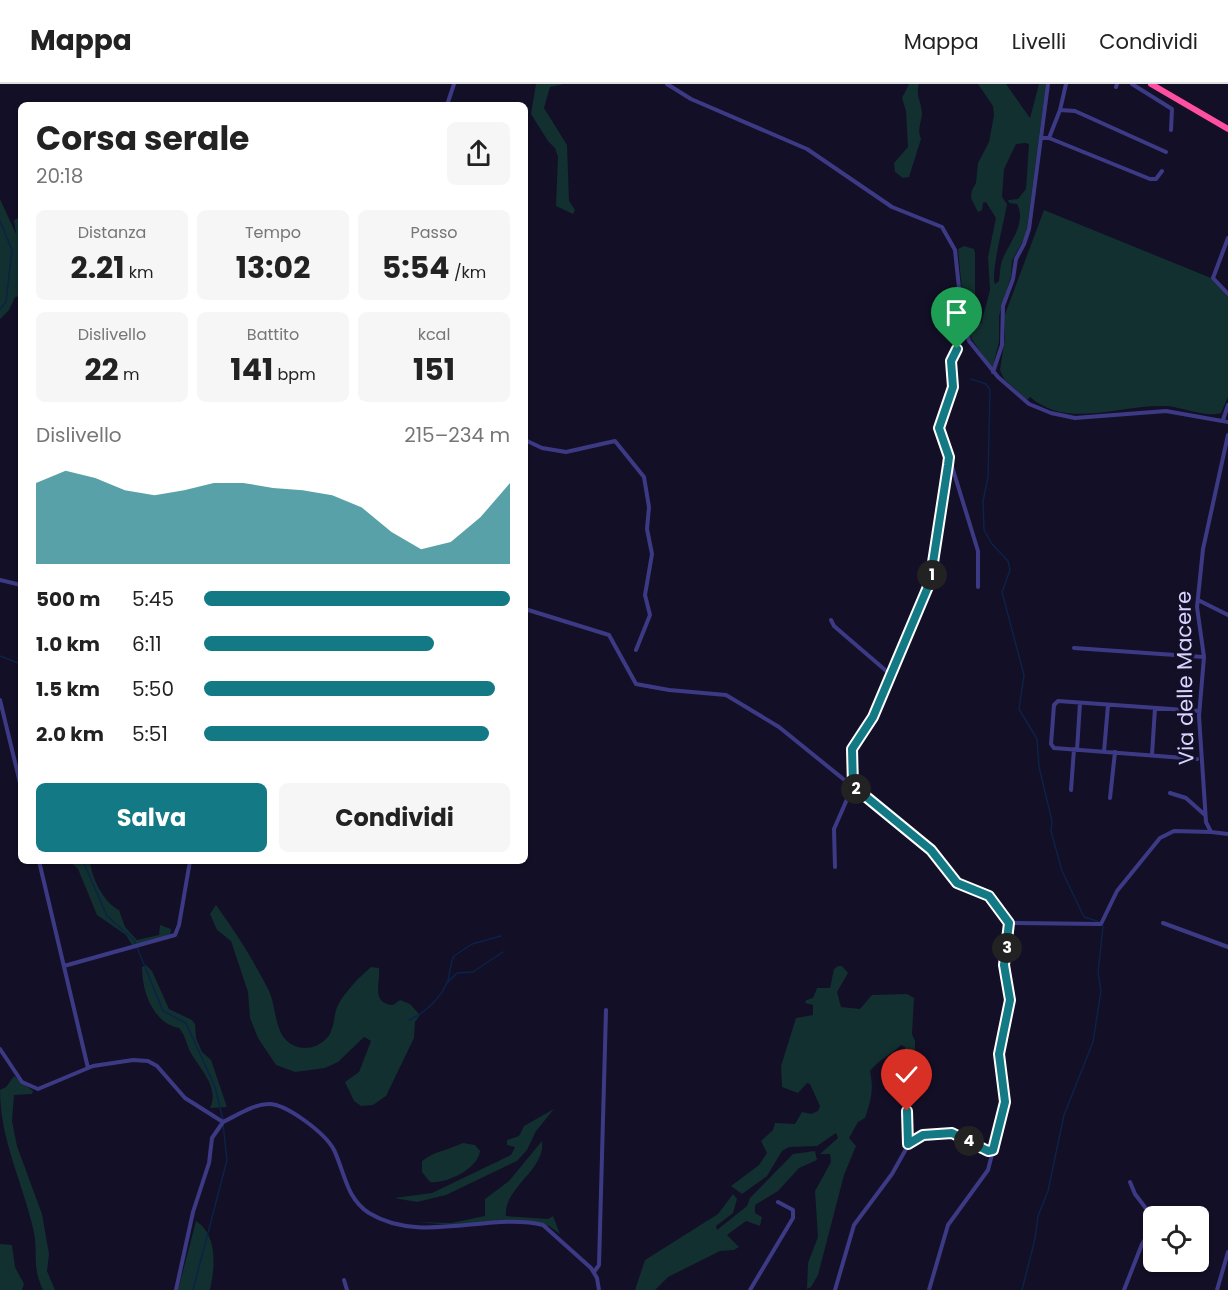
<!DOCTYPE html>
<html lang="it">
<head>
<meta charset="utf-8">
<style>
	:root { --surface:#fff; --page:#f6f6f6; --text:#222; --muted:#767676; --line:#e0e0e0; --accent:#137a85 }
	body { margin:0; font-family:Poppins,sans-serif; background:var(--page); color:var(--text); height:100vh; display:flex; flex-direction:column; font-size:22px; white-space:nowrap }
	* { box-sizing:border-box; margin:0 }
	p { font-size:20px; color:var(--muted) }
	.icon { flex:none; width:33px; height:33px; fill:none; stroke:currentColor; stroke-width:2; stroke-linecap:round; stroke-linejoin:round }
	.map { position:relative; flex:1; overflow:hidden }
	.sheet { position:absolute; left:18px; top:18px; width:510px; height:762px; display:flex; flex-direction:column; background:var(--surface); border-radius:9px; box-shadow:0 2px 4px #0004 }
	.sheet>* { flex:none }
	.controls { position:absolute; left:1143px; top:1122px; display:grid; gap:12px }
	.controls a { display:grid; place-items:center; width:66px; height:66px; border-radius:9px; background:var(--surface); box-shadow:0 2px 4px #0004; font-size:30px }
	.pin { position:absolute; display:grid; place-items:center; width:51px; height:51px; color:#fff; margin:-62px -26px; border-radius:50% 50% 50% 0; rotate:-45deg; box-shadow:0 0 6px #0007 }
	.pin .icon { rotate:45deg }
	.km { position:absolute; width:30px; height:30px; margin:-15px; border-radius:50%; background:#222; color:#fff; font-size:16px; line-height:30px; text-align:center }
	.round { display:grid; place-items:center; flex:none; width:63px; height:63px; border-radius:9px; background:var(--page) }
	.head { display:flex; align-items:center; justify-content:space-between; height:102px; padding:0 18px }
	h1 { font-size:33px; font-weight:700; line-height:45px }
	.figures { display:grid; grid-template-columns:repeat(3,1fr); gap:9px; height:102px; padding:6px 18px }
	.figures div { display:grid; align-content:center; border-radius:9px; background:var(--page); text-align:center }
	.figures b { font-size:30px; font-weight:700 }
	.figures small { font-size:16px; font-weight:400 }
	.figures p { font-size:16px }
	.chart { height:168px; padding:12px 18px }
	.chart p { display:flex; justify-content:space-between }
	.chart svg { width:100%; height:108px; margin-top:6px; fill:var(--accent); opacity:.7 }
	.primary-button { display:flex; gap:12px; margin-top:auto; padding:12px 18px }
	.primary-button a { flex:1; height:69px; border-radius:9px; background:var(--accent); color:#fff; font-size:24px; font-weight:700; line-height:69px; text-align:center }
	.primary-button a+a { background:var(--page); color:var(--text) }
	ul { padding:0 18px; list-style:none; font-size:20px }
	li { display:grid; grid-template-columns:96px 72px 1fr; align-items:center; height:45px }
	li i { height:15px; border-radius:8px; background:var(--accent) }
	header { display:flex; align-items:center; gap:36px; box-sizing:border-box; height:84px; padding:0 30px; background:var(--surface); border-bottom:2px solid var(--line) }
	header strong { font-size:28px }
	nav { display:flex; gap:33px; margin-inline-start:auto; font-size:21px }
	.map>svg:first-child { display:block }
	.green { fill:#12302f; fill-rule:evenodd }
	.lines { fill:none; stroke-linecap:round; stroke-linejoin:round }
	.stream { stroke:#0c2248; stroke-width:1.5 }
	.minor { stroke:#3d3a85; stroke-width:4 }
	.highway { stroke:#ff4fa3; stroke-width:6 }
	.route-casing { stroke:#fff; stroke-width:12 }
	.route { stroke:#137a85; stroke-width:8 }
	.labels { text-anchor:middle; stroke-width:6; stroke-linejoin:round; paint-order:stroke }
	.street-label { font-size:21px; fill:#d9d4ff; stroke:#130f26 }
</style>
</head>
<body>
<header>
<strong>Mappa</strong>
<nav><a>Mappa</a><a>Livelli</a><a>Condividi</a></nav>
</header>
<div class="map">
<svg width="1228" height="1206" viewBox="0 0 1228 1206">
	<rect width="100%" height="100%" fill="#130f26"/>
	<path class="green" d="M536,0H564L550,3L544,24L567,61L569,117L575,126L573,130L556,122L558,73L555,64L548,57L531,30Z
		M909,0H919C915,11 922,19 922,30C921,39 917,46 921,55L909,93L903,94L895,88L894,79L908,63L906,27L902,14Z
		M978,0H1006L1030,34L1039,0H1046L1026,151L1012,177L1011,192L999,232V258L993,282H990L971,254L965,238L958,165L964,162L974,165L975,169V236L981,240L990,206L988,173L996,134L986,118L983,119L982,126L978,128L971,114L972,106L976,99L978,79L989,58L994,31L993,22ZM1025,59L1029,60L1026,105L1018,115L1008,116L1009,119L1017,120C1027,138 1010,158 1003,174C1000,181 1000,189 999,197L995,200C990,191 1005,134 1007,120L1002,113L1004,85L1016,60Z
		M0,115L16,150L14,136L21,133V154L18,158L21,163V212L15,213L9,226L0,235Z
		M1044,126L1211,194L1228,213V313L1221,329C1207,334 1182,323 1166,322C1119,320 1068,346 1030,313L1027,316L1004,295L1000,286L1005,254L1004,233Z
		M70,777H90C91,793 104,819 119,826L125,843L137,856L159,851L160,841L171,845L170,852L132,861L126,851L97,831L78,785Z
		M216,821C236,848 254,877 269,907C276,922 274,941 285,955C296,967 314,967 326,955C335,947 333,931 338,921C345,908 360,892 371,883L379,884C381,899 370,919 393,921L400,916L410,920L420,931L415,938L414,954L386,1012L373,1021L361,1022L354,1017L345,998L359,988L371,957L364,953L338,978L325,984L295,988L276,981L258,954L250,934L248,908L231,857L217,846L210,830Z
		M146,881L152,887L169,925L192,936L195,940L196,954L202,968L211,976L227,1023L210,1024C220,1004 200,985 191,969C186,960 186,952 179,944C153,939 142,908 142,883Z
		M838,882H842L848,889L837,908L841,923L860,925L872,911L907,910L914,914L912,950L915,957V994L911,1005L906,1002L905,963L901,961C891,971 878,976 870,987C874,1005 871,1017 865,1034L858,1038L849,1054L856,1062L844,1091L818,1191L811,1203L807,1205L808,1179L818,1153L815,1107L831,1078L830,1070H820L838,1054L836,1049L817,1062L789,1063L782,1067L767,1092L742,1110L731,1102L759,1081L767,1069L761,1057L773,1046L775,1039L795,1040L802,1028L811,1030L818,1027L820,1022L810,1000L807,999L798,1009L782,1003L781,982L796,934L813,931V921L805,919L806,916L813,914L817,904H830L834,885Z
		M14,992L33,1007L32,1010L14,1011L12,1037L17,1062L42,1130L49,1170L47,1187L55,1206H43C31,1181 39,1169 33,1144C22,1097 0,1055 0,1006L6,1003Z
		M554,1025L536,1047L527,1066L517,1077L446,1111L417,1118L394,1114L432,1109L511,1071L515,1063L507,1061V1056L519,1052L524,1042Z
		M542,1057C546,1086 503,1104 506,1132L548,1135L553,1132L560,1150L549,1142L531,1138L452,1141L416,1138L451,1139L485,1132V1115L509,1097Z
		M463,1059L475,1061L480,1067C478,1085 446,1100 430,1098L422,1088V1077C434,1067 449,1066 463,1059Z
		M815,1067L817,1076L799,1084L778,1107L755,1121V1129L762,1133L760,1142L746,1137L727,1151L739,1163L734,1166L720,1167L668,1193L655,1206H635L645,1176L718,1130L733,1110L737,1115L733,1129L716,1142L717,1146L747,1122L750,1114L793,1070Z
		M196,1137C218,1151 215,1184 210,1206H178Z
		M0,1160L12,1161L15,1183L24,1200L22,1206H0Z"/>
	<g class="lines">
		<path class="stream" d="M0,137L12,166L6,218L0,225
			M971,295L986,300L990,306L988,393L983,417L984,446L992,460L1008,477L1010,486L1002,508L1024,591L1019,625L1037,655L1039,683L1052,737L1051,747L1062,787L1084,833L1097,837L1103,842L1098,889L1101,907L1093,958L1064,1031L1048,1107L1038,1132L1035,1155L1022,1206
			M0,572L21,580
			M83,777L107,832L134,856L163,927L186,939L215,1003L223,1036
			M448,898L457,889L473,888L503,868
			M409,936C425,929 442,913 448,896C450,888 450,880 454,872L472,860L501,852
			M193,1206L227,1076L223,1040"/>
		<path class="minor" d="M667,0L691,15L807,65L892,123L942,143L955,166L962,232L969,257L998,293L1029,320L1051,329L1075,334L1166,327L1228,338
			M1132,0L1172,25L1171,46
			M1116,3L1117,0
			M447,21L454,0
			M1060,26L1075,27L1166,68
			M1041,54H1049L1150,95H1156L1162,87
			M1049,54L1060,26L1066,0
			M1228,154L1213,194L1228,210
			M993,288L1002,261L1003,222L1013,195L1016,175L1024,160L1029,145L1048,0
			M1223,336L1228,321
			M1228,351L1203,465L1197,523L1204,573L1199,632L1206,738L1211,748L1228,750
			M525,356L542,364L566,368L615,357L644,393L649,423L647,445L652,470L645,511L650,531L636,566
			M950,376L978,467V503
			M0,496L21,501
			M1198,516L1228,531
			M525,525L609,551L636,600L669,606L726,611L779,643L931,766L957,799L989,811L1009,839
			M831,536L834,542L891,591
			M1074,564L1204,573
			M0,616L21,703
			M1077,666L1080,619
			M1104,668L1108,621
			M1152,671L1155,624
			M1197,675L1054,664L1051,660L1054,621L1058,617L1199,627
			M1071,706L1074,665
			M1170,709L1186,714L1205,731
			M1110,714L1115,668
			M39,777L88,984
			M835,783L834,745L855,697L852,665L873,633L930,498L948,381L949,373L939,344L953,303L951,277L958,261L956,224L961,220
			M1009,839L1101,840L1117,807L1160,754L1174,747L1212,748
			M1163,839L1228,863
			M64,882L175,851L179,841L190,777
			M0,965L22,998L38,1005L93,982L133,976L148,977L157,982L185,1014L223,1038C236,1032 253,1020 269,1020C287,1020 326,1050 334,1066C345,1089 346,1114 369,1129C421,1161 489,1128 543,1141L591,1184L597,1194L599,1206
			M907,1027L908,1059
			M1130,1098L1135,1110L1154,1135
			M594,1188L599,1181L606,926
			M344,1196L347,1206
			M176,1206L193,1128L209,1079L212,1054L223,1038
			M750,1206L793,1134V1126L778,1118
			M835,1206L854,1141L892,1090L910,1058L923,1051L952,1049L983,1066H993
			M929,1206L948,1141L988,1086L1005,1020L999,971L1010,916L1004,881L1009,839
			M1124,1206L1142,1160L1154,1141
			M1217,1206L1228,1168"/>
		<path class="highway" d="M1151,0L1228,45"/>
	</g>
	<g class="lines">
		<defs>
			<path id="route" d="M907,1027L908,1060L923,1051L952,1049L988,1067L993,1066L1005,1018L999,970L1010,916L1004,881L1009,839L989,812L957,799L931,766L853,702L852,665L873,633L930,498L948,381L949,373L939,344L953,303L951,277L957,265"/>
		</defs>
		<use href="#route" class="route-casing"/>
		<use href="#route" class="route"/>
	</g>
	<g class="labels">
		<g class="street-label">
			<text transform="translate(1185 594) rotate(-91)" y="7">Via delle Macere</text>
		</g>
	</g>
</svg>
<div class="controls">
<a><svg class="icon" aria-label="locate" viewBox="0 0 24 24"><circle cx="12" cy="12" r="6"/><path d="M12 2v4M12 18v4M2 12h4M18 12h4"/></svg></a>
</div>
<div class="pin" style="left:957px;top:265px;background:#1e9e55"><svg class="icon" aria-label="arrive" viewBox="0 0 24 24"><path d="M6 21V4h12l-3 4 3 4H6"/></svg></div>
<div class="pin" style="left:907px;top:1027px;background:#d93025"><svg class="icon" aria-label="check" viewBox="0 0 24 24"><path d="M5 12l5 5 9-10"/></svg></div>
<b class="km" style="left:932px;top:491px">1</b>
<b class="km" style="left:856px;top:705px">2</b>
<b class="km" style="left:1007px;top:864px">3</b>
<b class="km" style="left:969px;top:1057px">4</b>
<section class="sheet">
<div class="head"><div><h1>Corsa serale</h1><p>20:18</p></div><a class="round"><svg class="icon" aria-label="share" viewBox="0 0 24 24"><path d="M12 15V3M7 8l5-5 5 5M5 13v7h14v-7"/></svg></a></div>
<div class="figures">
<div><p>Distanza</p><b>2.21<small> km</small></b></div>
<div><p>Tempo</p><b>13:02</b></div>
<div><p>Passo</p><b>5:54<small> /km</small></b></div>
</div>
<div class="figures">
<div><p>Dislivello</p><b>22<small> m</small></b></div>
<div><p>Battito</p><b>141<small> bpm</small></b></div>
<div><p>kcal</p><b>151</b></div>
</div>
<div class="chart"><p><span>Dislivello</span>215–234 m</p>
<svg viewBox="0 0 160 44" preserveAspectRatio="none"><path d="M0 44V11L10 6L20 9L30 14L40 16L50 14L60 11L70 11L80 13L90 14L100 16L110 21L120 31L130 38L140 35L150 25L160 11V44z"/></svg>
</div>
<ul>
<li><b>500 m</b>5:45<i style="width:100%"></i></li>
<li><b>1.0 km</b>6:11<i style="width:75%"></i></li>
<li><b>1.5 km</b>5:50<i style="width:95%"></i></li>
<li><b>2.0 km</b>5:51<i style="width:93%"></i></li>
</ul>
<div class="primary-button"><a>Salva</a><a>Condividi</a></div>
</section>
</div>
</body>
</html>
